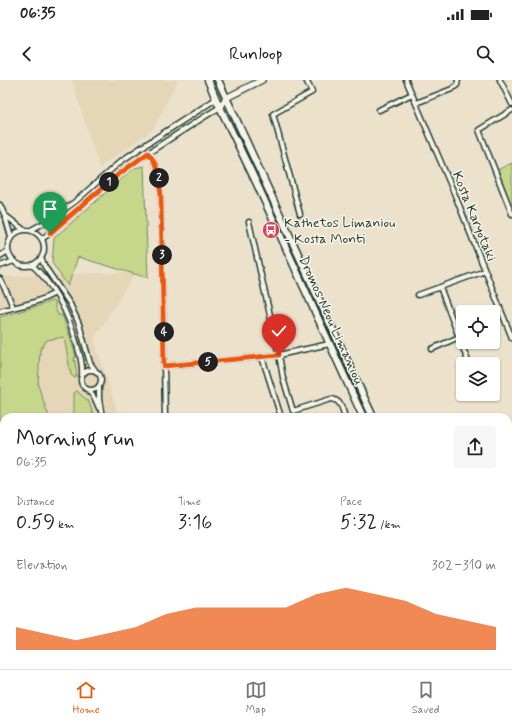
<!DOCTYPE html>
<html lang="en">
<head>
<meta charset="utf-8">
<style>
	:root { --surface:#fff; --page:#f6f6f6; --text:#202124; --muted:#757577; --line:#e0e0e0; --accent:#ea580c }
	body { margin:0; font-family:Mynerve,sans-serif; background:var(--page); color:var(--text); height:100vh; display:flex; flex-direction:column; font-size:15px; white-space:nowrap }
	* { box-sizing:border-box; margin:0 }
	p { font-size:13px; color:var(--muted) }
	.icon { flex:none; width:22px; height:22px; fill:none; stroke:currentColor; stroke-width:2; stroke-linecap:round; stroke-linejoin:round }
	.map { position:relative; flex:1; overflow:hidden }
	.panel { position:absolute; left:0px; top:333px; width:512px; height:256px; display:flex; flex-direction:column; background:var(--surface); border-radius:12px 12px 0 0; box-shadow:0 1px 3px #0004 }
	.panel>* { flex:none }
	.controls { position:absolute; left:456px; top:225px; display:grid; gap:8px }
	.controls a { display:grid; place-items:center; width:44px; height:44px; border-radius:4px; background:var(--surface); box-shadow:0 1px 3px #0004; font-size:20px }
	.pin { position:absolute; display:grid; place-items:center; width:34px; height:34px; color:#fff; margin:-41px -17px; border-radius:50% 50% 50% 0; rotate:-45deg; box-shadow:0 0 4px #0007 }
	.pin .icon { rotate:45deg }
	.km { position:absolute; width:20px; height:20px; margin:-10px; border-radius:50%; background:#222; color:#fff; font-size:11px; line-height:20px; text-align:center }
	.round { display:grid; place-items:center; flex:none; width:42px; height:42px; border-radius:4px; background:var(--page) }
	.head { display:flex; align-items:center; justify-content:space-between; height:68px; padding:0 16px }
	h1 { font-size:22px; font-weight:600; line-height:30px }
	.figures { display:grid; grid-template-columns:repeat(3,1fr); gap:6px; height:68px; padding:4px 16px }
	.figures div { display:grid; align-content:center }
	.figures b { font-size:20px; font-weight:600 }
	.figures small { font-size:11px; font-weight:400 }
	.figures p { font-size:11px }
	.chart { height:112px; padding:8px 16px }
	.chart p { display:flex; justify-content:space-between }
	.chart svg { width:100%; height:72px; margin-top:4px; fill:var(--accent); opacity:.7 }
	.status { display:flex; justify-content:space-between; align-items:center; height:28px; padding:0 20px; background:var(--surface); direction:ltr }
	.status svg { height:11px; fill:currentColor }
	header { display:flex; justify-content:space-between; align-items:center; height:52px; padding:0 16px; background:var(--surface); font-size:18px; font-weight:600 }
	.tab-bar { display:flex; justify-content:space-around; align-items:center; height:56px; border-top:1px solid var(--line); background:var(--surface); font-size:11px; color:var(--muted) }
	.tab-bar a { display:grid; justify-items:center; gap:2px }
	.tab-bar .active { color:var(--accent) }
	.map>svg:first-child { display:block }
	.built { fill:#e5d6b8 }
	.green { fill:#c6d68b; stroke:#728a60 }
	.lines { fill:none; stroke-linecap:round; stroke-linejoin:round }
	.stream { stroke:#6496a7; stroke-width:1.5 }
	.street-casing { stroke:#1f3d34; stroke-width:7 }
	.secondary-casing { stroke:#1f3d34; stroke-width:8 }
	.primary-casing { stroke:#1f3d34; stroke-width:9 }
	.street { stroke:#f7f3e8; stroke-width:4 }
	.secondary { stroke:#f7f3e8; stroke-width:5.5 }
	.primary { stroke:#f7f3e8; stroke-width:6 }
	.route-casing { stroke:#fff; stroke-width:8 }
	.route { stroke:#ea580c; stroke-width:5 }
	.labels { text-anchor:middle; stroke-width:3; stroke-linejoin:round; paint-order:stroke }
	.street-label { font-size:14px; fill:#1f3d34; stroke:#f7f3e8 }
	.poi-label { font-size:14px; fill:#1f3d34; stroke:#f7f3e8; text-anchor:start }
</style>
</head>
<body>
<div class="status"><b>06:35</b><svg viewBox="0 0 49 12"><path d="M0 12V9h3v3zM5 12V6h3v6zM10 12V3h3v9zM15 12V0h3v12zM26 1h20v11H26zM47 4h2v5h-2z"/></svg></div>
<header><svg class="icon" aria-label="back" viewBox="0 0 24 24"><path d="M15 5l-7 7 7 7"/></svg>Runloop<svg class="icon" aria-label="search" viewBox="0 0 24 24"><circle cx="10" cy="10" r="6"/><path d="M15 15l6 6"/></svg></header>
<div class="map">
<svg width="512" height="589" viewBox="0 0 512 589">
	<rect width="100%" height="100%" fill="#ece2cc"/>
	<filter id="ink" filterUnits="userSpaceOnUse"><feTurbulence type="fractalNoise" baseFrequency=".025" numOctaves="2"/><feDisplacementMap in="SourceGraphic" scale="8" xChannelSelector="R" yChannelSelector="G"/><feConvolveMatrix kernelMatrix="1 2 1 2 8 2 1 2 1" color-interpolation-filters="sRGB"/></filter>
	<g filter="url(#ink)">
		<path class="built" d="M72,0H178L153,50L99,88Z
			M136,192L94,259L119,337H4V489L0,492V197L13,196Z
			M512,440V589H502L500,585H508V442Z"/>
		<path class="green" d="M512,83V125L510,126L495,91Z
			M144,86L148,198L78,177L68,206L52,183L54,158L134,88Z
			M51,221L55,222V228L58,235H62L71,259L76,277L74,278L77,294L75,298L71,295L64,257L47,260L40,270L38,305L49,337H4V365L0,366V237L38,226Z
			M77,311L89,322L94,337H53L74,335V313Z
			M4,421V465L0,461V422Z"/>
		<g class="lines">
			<path class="stream" d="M508,447L512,445
				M504,585L506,589"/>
			<defs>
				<path id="street" d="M406,0L457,120L512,258
					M500,0L512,24
					M416,23L452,9L457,5L458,0
					M379,30L412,14
					M512,30L479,50L512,134
					M148,73C159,84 160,103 161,118L165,337
					M0,125L5,136L11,157
					M300,134L273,34L312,12L306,0
					M6,136L24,150
					M249,142L279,275L283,298L293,331L331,319C341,320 342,328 345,337
					M8 168a18 18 0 1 1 36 0a18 18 0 1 1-36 0Z
					M31,150L49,140L76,121L121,81L142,67L216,19
					M42,159C68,139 91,116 116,96C149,71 185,49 220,27
					M0,176L8,171
					M41,178L45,187L70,224L79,244L90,283L95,290
					M32,185C55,206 69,235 77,265C80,275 83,284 82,295
					M0,186L14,181
					M0,199L8,215L13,227
					M440,207L469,284
					M418,215L485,191
					M0,231C19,226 38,223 55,213
					M432,269L459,257
					M262,277L281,337
					M164,286L279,275L329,264
					M81 300a10 10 0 1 1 20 0a10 10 0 1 1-20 0Z
					M99,307V319L102,337
					M89,311L95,319L99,328
					M0,511L4,508
					M180,585L181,589
					M482,585L485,589
					M491,585L493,589"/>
				<path id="secondary" d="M220,27L226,18L262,0
					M508,423L512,421
					M508,434L512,432"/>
				<path id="primary" d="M208,0L216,19L256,102L363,337
					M218,0L373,337"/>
			</defs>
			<use href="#street" class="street-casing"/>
			<use href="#secondary" class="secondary-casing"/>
			<use href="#primary" class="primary-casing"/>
			<use href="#street" class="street"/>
			<use href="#secondary" class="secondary"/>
			<use href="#primary" class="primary"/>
		</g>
	</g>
	<g class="lines" filter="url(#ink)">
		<defs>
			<path id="route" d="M50,153L115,97L148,73C159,84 160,103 161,118L164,286L279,275"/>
		</defs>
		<use href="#route" class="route-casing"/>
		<use href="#route" class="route"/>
	</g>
	<defs>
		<symbol id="bus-disc" viewBox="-11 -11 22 22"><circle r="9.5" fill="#d1495b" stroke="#f7f3e8"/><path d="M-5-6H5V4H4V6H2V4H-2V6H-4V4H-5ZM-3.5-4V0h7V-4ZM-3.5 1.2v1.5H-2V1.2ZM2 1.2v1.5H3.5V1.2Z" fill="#fff"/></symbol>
	</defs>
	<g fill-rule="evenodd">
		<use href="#bus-disc" x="261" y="140" width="20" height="20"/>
	</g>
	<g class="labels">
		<g class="street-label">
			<text transform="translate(475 136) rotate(68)" y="5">Kosta Karyotaki</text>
			<text transform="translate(332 240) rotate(66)" y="5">Dromos Neou Limaniou</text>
		</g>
		<g class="poi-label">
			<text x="284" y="147">Kathetos Limaniou<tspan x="284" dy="16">- Kosta Monti</tspan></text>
		</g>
	</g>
</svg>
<div class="controls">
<a><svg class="icon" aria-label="locate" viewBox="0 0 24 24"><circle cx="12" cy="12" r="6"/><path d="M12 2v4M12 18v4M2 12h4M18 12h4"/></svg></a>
<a><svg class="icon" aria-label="layers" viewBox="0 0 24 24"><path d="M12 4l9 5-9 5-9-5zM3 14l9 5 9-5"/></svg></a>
</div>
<div class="pin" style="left:50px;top:153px;background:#1e9e55"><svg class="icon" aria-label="arrive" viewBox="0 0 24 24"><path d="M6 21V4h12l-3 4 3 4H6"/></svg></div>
<div class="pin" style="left:279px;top:275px;background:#d93025"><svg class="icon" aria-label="check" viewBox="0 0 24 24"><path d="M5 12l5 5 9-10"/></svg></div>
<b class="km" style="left:109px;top:102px">1</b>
<b class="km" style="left:159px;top:98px">2</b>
<b class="km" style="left:162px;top:175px">3</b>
<b class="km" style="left:164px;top:252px">4</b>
<b class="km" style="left:208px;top:282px">5</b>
<section class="panel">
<div class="head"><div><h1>Morning run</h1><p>06:35</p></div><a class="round"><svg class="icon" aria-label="share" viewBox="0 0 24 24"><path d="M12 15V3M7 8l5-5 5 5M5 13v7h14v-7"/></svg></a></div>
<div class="figures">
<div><p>Distance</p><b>0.59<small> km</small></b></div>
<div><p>Time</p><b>3:16</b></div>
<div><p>Pace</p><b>5:32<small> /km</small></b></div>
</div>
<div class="chart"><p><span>Elevation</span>302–310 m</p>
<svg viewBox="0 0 160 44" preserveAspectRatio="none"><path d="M0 44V30L10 34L20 38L30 34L40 30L50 22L60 18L70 18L80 18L90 18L100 10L110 6L120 10L130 14L140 22L150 26L160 30V44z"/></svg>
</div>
</section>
</div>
<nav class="tab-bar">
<a class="active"><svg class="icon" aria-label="home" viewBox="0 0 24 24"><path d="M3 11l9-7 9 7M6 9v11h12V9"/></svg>Home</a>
<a><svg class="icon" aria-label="map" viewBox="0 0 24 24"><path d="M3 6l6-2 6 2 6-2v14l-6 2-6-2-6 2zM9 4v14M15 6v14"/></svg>Map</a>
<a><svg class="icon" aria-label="saved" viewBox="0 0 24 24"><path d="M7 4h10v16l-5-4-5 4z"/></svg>Saved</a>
</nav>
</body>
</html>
